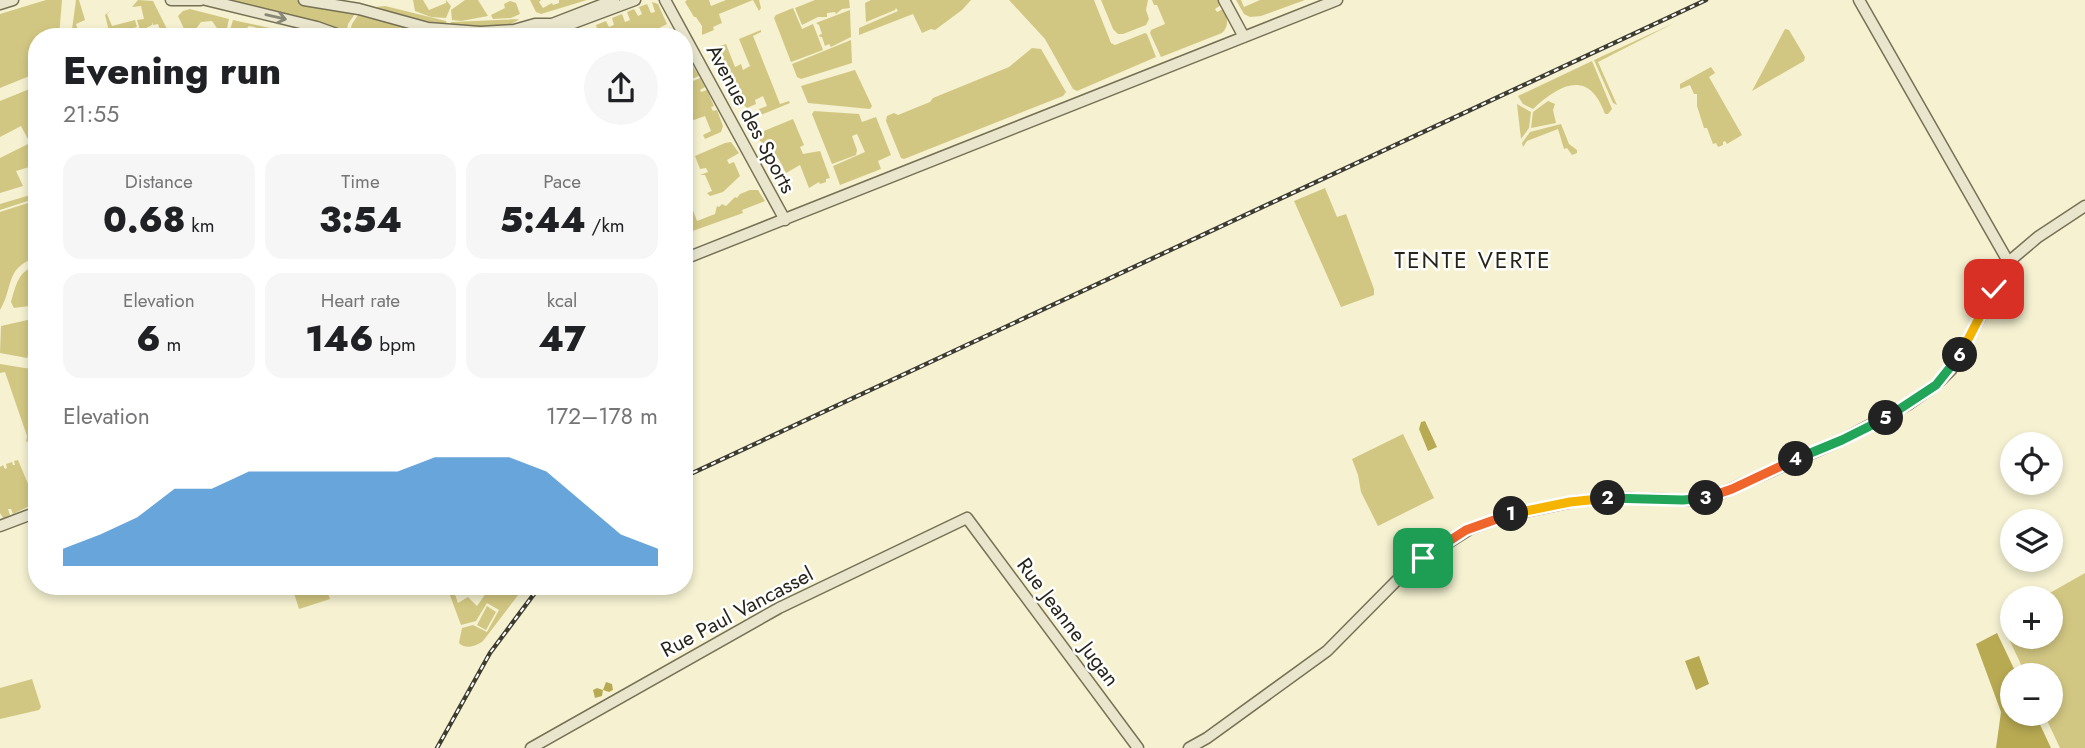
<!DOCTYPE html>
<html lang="en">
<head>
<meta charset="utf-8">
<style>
	:root { --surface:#fff; --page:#f6f6f6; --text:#202124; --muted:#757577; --accent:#297fcd }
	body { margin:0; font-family:Jost,sans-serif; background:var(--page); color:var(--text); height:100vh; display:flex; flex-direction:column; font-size:26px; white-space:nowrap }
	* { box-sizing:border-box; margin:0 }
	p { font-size:23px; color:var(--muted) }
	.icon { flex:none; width:38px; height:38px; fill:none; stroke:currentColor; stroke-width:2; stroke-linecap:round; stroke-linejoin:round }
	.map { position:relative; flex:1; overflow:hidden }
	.sheet { position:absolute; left:28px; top:28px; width:665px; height:567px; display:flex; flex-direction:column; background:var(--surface); border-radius:28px; box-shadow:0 4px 10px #0003 }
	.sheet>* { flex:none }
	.fabs { position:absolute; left:2000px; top:432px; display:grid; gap:14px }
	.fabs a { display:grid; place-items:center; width:63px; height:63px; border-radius:50%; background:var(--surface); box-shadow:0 4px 10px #0003; font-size:35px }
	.pin { position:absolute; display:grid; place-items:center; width:60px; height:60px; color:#fff; margin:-30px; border-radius:14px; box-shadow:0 4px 10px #0006 }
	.km { position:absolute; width:35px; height:35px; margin:-18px; border-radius:50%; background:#222; color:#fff; font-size:19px; line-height:35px; text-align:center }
	.round { display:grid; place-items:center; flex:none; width:74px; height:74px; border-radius:37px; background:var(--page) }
	.head { display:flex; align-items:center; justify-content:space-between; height:119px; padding:0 35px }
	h1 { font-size:38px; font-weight:800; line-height:52px }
	.metrics { display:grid; grid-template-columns:repeat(3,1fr); gap:10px; height:119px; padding:7px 35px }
	.metrics div { display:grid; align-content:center; border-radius:18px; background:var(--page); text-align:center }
	.metrics b { font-size:35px; font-weight:800 }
	.metrics small { font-size:19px; font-weight:400 }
	.metrics p { font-size:19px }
	.chart { height:196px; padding:14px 35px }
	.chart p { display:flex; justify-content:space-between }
	.chart svg { width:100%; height:126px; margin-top:7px; fill:var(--accent); opacity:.7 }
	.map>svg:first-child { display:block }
	.green { fill:#d2c782 }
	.water { fill:#b8aa53 }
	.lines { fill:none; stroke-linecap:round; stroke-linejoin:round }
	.secondary-casing { stroke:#767155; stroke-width:13 }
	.secondary { stroke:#eae6ce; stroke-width:10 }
	.rail-casing { stroke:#3e3c2f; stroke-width:4.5 }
	.rail { stroke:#fff; stroke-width:2; stroke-dasharray:5; stroke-linecap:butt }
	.oneway { stroke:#888674 }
	.split-1-casing { stroke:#fff; stroke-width:14 }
	.split-2-casing { stroke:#fff; stroke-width:14 }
	.split-3-casing { stroke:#fff; stroke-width:14 }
	.split-4-casing { stroke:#fff; stroke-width:14 }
	.split-5-casing { stroke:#fff; stroke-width:14 }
	.split-6-casing { stroke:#fff; stroke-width:14 }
	.split-7-casing { stroke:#fff; stroke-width:14 }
	.split-1 { stroke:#f0652b; stroke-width:9 }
	.split-2 { stroke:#f5b400; stroke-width:9 }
	.split-3 { stroke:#22a559; stroke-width:9 }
	.split-4 { stroke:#f0652b; stroke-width:9 }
	.split-5 { stroke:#22a559; stroke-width:9 }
	.split-6 { stroke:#22a559; stroke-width:9 }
	.split-7 { stroke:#f5b400; stroke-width:9 }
	.labels { text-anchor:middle; stroke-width:5; stroke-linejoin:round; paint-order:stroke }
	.street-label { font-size:21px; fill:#27251a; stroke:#fff }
	.neighbourhood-label { font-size:23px; letter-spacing:2px; fill:#27251a; stroke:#fff }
</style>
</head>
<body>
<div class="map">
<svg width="2085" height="748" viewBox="0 0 2085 748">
	<rect width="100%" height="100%" fill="#f5f1d1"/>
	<path class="green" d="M46,0H62L59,37H37V73L0,88V14Z
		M76,0H79L85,20L76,24L80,37H71Z
		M138,0L153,1L168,31L161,33L158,24L153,25L152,22V25L146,28L148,37H142L137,20L144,19L141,6L132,7Z
		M235,0H296L357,11L348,24L346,35L234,6Z
		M413,0H423L429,10L446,3V0L451,6L446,18L431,17L415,11Z
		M465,0H478L488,16L461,21L452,20L451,10Z
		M530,0H541L539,2L543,8L552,3L553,5L559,3V0H587L541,14L536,12Z
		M687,0H709L711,6L726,0H759L761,8L759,11L753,0L719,14L722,23L713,27L714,30L702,35V26L696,17H694L685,2Z
		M815,0H849L850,8L842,9L836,14L835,12L827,13V17H818L802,25L795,8Z
		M871,0H971L962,10L935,30L931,29L922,33L913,14L859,35V28L898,11L896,8L895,10L866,22L865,3Z
		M1009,0H1094L1111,43L1115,45L1145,33L1147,34L1156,57L1077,91L1073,89L1045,39Z
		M1101,0H1148L1146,10L1149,19L1146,25L1123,34H1118L1113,29Z
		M1152,0H1219L1221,5L1215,9L1217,12L1223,9C1227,17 1230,26 1222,33L1161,57L1150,33L1151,30L1165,24L1157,5H1154Z
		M1236,0H1241L1244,7L1260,0H1305L1261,16L1250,17L1244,14Z
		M510,1L516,3L520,14L511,18L493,19L491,15L505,8L504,4Z
		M652,2L658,4L667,24L642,37H599L596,25L606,21L609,27L614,25L612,18L622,14L625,22L630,20L627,12L634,9L638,16L642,14L639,7L647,4L651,13L655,12Z
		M385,6L446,21L447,25L416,20L375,7Z
		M793,8L802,29L813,24L823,50L791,62L774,18L776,15Z
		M190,9L229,19L225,37H219V31L212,21L201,22L196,29L198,34L188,37L178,16L183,11Z
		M111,10L107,14L112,26L135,20L137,27L110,35L105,15Z
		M850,10L851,37L831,47L829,44L825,46L822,37H820L819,35L822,34L819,25L816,23Z
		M360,12L446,32V37L349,36L352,24Z
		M519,19C504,33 469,26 450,25L451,22Z
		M233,20L279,30L278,36H275V32L249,26L237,37H228Z
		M1674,23L1598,62L1617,105L1613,103L1594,60Z
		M1785,29L1789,30L1805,57L1804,61L1752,91Z
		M761,30V32L753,36L780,104L789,101L790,103L761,115L759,109L767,106L763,96L755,100L756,104L747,108L738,99L740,98L738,93L736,94L733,89L735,87L717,57L719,55L715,48L726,44L735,67L741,64L743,70L750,66L739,39Z
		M851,40L852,63L801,79L797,77L792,64Z
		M1032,48L1041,49L1066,92L1063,96L904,159L901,158L886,121L887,116L894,113L898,115L930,102L933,98L1009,67Z
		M684,58L686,60L689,58L691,62L688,63V68L693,66L699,76L684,82Z
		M1592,61L1612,109L1608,114H1605C1589,69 1560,84 1533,109L1523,104L1518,96Z
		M1711,67L1715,73L1709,77L1742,135L1727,144L1725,141L1723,142V145L1718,147L1716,143L1713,144L1707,128H1704L1697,106V94H1694L1690,85L1680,89V84Z
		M855,70L872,106L870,109L808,103L801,86Z
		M700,78L705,87L700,90L701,92L707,90L714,106L711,107L713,111L717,110L723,126L721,132L705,139L703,135L711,131L705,116L691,121L684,110V85Z
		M37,86V159L28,162L29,167L16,171L23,186L0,193V158L30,143L21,126L0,137V101Z
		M1548,101L1555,104L1553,110L1556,123L1531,128L1533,112Z
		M1517,104L1531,112L1529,128L1521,139Z
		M814,111L859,114L862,122L876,117L891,155L878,161L881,169L840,185L833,166L865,152L857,134L852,136L857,150L856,155L832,164L812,114Z
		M793,119L804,145L800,147L803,154L820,151L830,178L826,179V182L820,184L819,182L809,188L800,165L786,173L778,158L774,159L770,148L759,140L762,138L759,133Z
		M1561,124L1569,144L1577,150V153L1572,155L1567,148L1564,149L1558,129L1527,141L1523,147L1522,143L1530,132Z
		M731,142L739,153L727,160L729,164L734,162L740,176L723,192L710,196L707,193L712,191L705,175H700L708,172L706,168L700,169L695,156L725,143Z
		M1325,188L1337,217L1346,214L1374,289V295L1341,307L1294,201Z
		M750,190H758L765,201L742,210L743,213L687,233L684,226L687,222L684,208L691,205L697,221L715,214L717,206L719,207L722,204L726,206L735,197L737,198L740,194Z
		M37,193V198L0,210V204Z
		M37,200V257C4,268 14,287 0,310V212Z
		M37,265V305L14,308L11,302C16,285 18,271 37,265Z
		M37,316V357L28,356L27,358L0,353L1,326L32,319V317Z
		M0,364L37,370V438L26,442L27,436L5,372L0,373Z
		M1403,434L1434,498L1378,526L1361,492L1358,475L1352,459Z
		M18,460L36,503L13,514L11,509H8L10,515L3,518L0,513V467L3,465L5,469L7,468L6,464L12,462L13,465H15L14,461Z
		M2085,573V748H2060L2044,714H2051V676L2026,675L2001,622L2012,615V637H2051V598H2041Z
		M303,586H325L330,599L299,609L293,590Z
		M452,586L458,603L468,597L477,606L491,586H525L483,641C476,646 466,650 459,643L462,628L473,625L487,632L499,610L487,603L476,621L461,625L448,590Z
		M487,606L496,612L486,630L477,625Z
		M32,679L41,707L39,710L0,719V688Z"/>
	<path class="water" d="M1425,421L1437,447L1428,451L1419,429L1421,422Z
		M1997,633L2017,675L2012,676V714H2035L2051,748H1996L2001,712L1976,644Z
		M1699,656L1709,684L1696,690L1685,661Z
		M606,682L612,684L613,690L609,692L603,690L602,696L595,698L593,690L597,688L603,690Z"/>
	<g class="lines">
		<defs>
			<path id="secondary" d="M171,0H201
				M206,0L317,27L345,37
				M304,0L359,9L428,28L480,32L514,30L535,24H552L614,0
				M665,0L785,220
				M1224,0L1244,37
				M1859,0L2009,263
				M0,4L13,0
				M544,34L635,0
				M684,259L1337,0
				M0,526L37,512
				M531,748L779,608L967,518L1138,748
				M1189,748L1207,738L1327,651L1410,567L1470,529L1508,515L1577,501L1620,498L1688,500L1715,496L1842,440L1909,404L1936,385L1951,370L2012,259L2038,237L2085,206"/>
		</defs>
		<use href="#secondary" class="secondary-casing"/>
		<use href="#secondary" class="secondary"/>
		<defs>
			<path id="rail" d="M684,477L1706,0
				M437,748L490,653L540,586"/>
		</defs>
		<use href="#rail" class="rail-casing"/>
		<use href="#rail" class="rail"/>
	</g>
	<defs><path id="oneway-shaft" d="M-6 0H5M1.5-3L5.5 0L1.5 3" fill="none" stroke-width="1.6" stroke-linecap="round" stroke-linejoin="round" transform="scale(1.75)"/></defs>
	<use class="oneway" href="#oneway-shaft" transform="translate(276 17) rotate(13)"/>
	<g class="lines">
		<defs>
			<path id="split-1" d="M1423,558L1466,530L1511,514"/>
			<path id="split-2" d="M1511,514L1570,502L1608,498"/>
			<path id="split-3" d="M1608,498L1683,500L1706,498"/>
			<path id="split-4" d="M1706,498L1732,489L1796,459"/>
			<path id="split-5" d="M1796,459L1842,440L1886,418"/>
			<path id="split-6" d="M1886,418L1936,385L1960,355"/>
			<path id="split-7" d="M1960,355L1994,289"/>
		</defs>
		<use href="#split-1" class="split-1-casing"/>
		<use href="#split-2" class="split-2-casing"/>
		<use href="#split-3" class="split-3-casing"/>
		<use href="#split-4" class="split-4-casing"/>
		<use href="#split-5" class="split-5-casing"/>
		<use href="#split-6" class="split-6-casing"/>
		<use href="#split-7" class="split-7-casing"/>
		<use href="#split-1" class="split-1"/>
		<use href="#split-2" class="split-2"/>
		<use href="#split-3" class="split-3"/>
		<use href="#split-4" class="split-4"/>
		<use href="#split-5" class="split-5"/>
		<use href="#split-6" class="split-6"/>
		<use href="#split-7" class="split-7"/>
	</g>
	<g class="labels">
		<g class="street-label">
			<text transform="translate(751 119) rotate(62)" y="7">Avenue des Sports</text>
			<text transform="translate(737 612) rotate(-28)" y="7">Rue Paul Vancassel</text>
			<text transform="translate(1068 622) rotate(53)" y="7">Rue Jeanne Jugan</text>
		</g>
		<g class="neighbourhood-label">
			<text x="1473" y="268">TENTE VERTE</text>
		</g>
	</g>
</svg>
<div class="fabs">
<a><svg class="icon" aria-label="locate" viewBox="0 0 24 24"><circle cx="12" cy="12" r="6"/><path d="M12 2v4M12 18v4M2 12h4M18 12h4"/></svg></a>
<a><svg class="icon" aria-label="layers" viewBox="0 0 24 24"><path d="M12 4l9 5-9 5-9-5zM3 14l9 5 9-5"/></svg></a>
<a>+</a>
<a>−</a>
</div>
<div class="pin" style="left:1423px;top:558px;background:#1e9e55"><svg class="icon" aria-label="arrive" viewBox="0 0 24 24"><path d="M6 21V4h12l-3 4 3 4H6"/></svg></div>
<div class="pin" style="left:1994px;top:289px;background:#d93025"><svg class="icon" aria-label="check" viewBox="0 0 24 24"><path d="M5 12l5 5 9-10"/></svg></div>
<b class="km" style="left:1511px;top:514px">1</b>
<b class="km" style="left:1608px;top:498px">2</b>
<b class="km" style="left:1706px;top:498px">3</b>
<b class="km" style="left:1796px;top:459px">4</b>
<b class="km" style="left:1886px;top:418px">5</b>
<b class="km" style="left:1960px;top:355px">6</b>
<section class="sheet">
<div class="head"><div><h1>Evening run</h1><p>21:55</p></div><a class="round"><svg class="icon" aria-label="share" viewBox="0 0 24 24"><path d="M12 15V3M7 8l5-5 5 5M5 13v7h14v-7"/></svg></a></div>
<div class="metrics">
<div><p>Distance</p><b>0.68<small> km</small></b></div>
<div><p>Time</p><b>3:54</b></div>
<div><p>Pace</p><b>5:44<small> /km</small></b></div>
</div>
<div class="metrics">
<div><p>Elevation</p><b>6<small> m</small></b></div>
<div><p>Heart rate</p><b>146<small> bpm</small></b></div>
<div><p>kcal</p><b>47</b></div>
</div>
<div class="chart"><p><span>Elevation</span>172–178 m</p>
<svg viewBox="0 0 160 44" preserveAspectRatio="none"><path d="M0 44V38L10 33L20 27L30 17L40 17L50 11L60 11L70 11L80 11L90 11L100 6L110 6L120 6L130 11L140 22L150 33L160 38V44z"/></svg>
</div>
</section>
</div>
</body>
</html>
